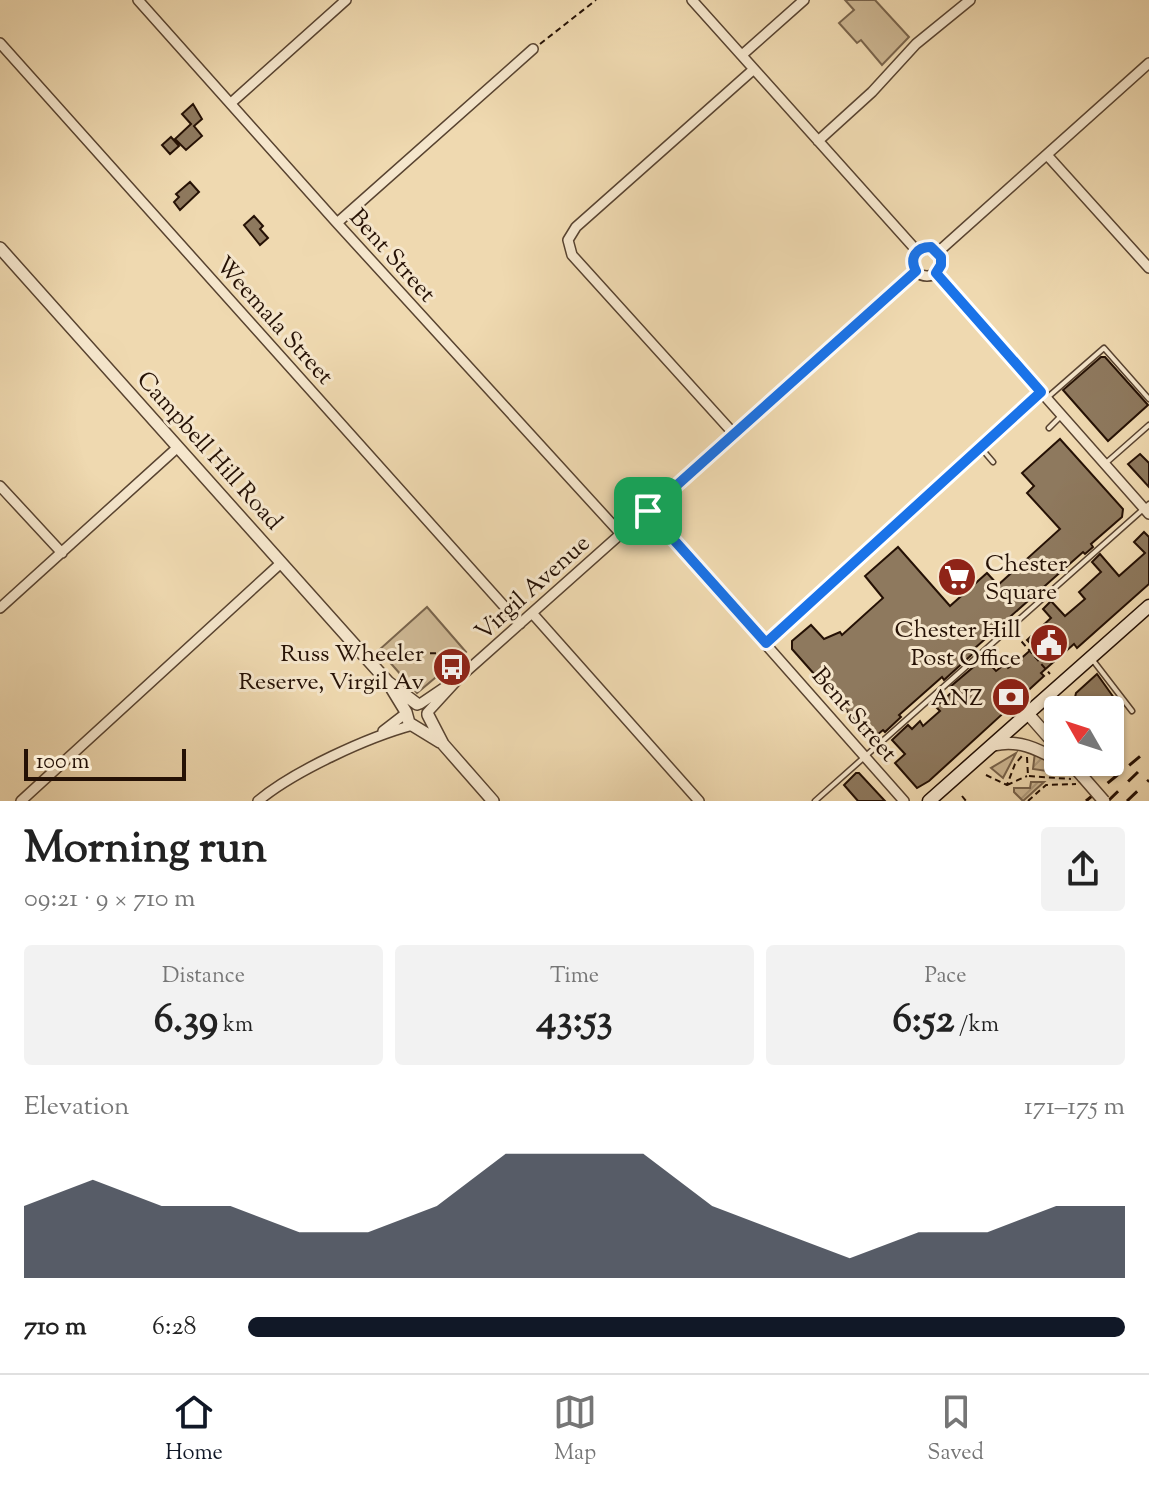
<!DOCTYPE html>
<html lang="en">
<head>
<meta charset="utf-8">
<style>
	:root { --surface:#fff; --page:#f2f2f2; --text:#222; --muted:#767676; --line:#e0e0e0; --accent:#111827 }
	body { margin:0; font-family:"Sorts Mill Goudy",serif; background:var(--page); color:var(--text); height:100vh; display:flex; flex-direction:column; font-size:30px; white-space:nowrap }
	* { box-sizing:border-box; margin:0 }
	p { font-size:26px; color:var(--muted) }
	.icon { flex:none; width:44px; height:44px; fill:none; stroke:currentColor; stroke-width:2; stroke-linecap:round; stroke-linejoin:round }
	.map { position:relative; height:801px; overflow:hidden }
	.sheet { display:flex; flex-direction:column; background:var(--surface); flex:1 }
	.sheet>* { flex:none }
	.needle { width:52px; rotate:309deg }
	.tools { position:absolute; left:1044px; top:696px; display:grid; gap:16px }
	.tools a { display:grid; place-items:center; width:80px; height:80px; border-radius:8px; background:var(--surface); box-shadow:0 2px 6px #0004; font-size:40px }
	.scale { position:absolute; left:24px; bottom:20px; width:162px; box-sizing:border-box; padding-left:8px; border:4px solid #251105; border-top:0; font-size:22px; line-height:28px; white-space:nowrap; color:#251105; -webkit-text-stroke:6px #f5e6cc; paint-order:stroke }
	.pin { position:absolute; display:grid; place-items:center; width:68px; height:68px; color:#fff; margin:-34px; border-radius:16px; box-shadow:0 4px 12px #0006 }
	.round { display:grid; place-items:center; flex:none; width:84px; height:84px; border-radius:8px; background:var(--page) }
	.headline { display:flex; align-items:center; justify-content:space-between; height:136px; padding:0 24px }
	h1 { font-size:44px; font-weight:800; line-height:60px }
	.figures { display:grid; grid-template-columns:repeat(3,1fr); gap:12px; height:136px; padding:8px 24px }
	.figures div { display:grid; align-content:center; border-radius:8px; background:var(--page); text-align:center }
	.figures b { font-size:40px; font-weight:800 }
	.figures small { font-size:22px; font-weight:400 }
	.figures p { font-size:22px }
	.chart { height:224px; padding:16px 24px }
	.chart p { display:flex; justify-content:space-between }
	.chart svg { width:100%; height:144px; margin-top:8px; fill:var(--accent); opacity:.7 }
	ul { padding:0 24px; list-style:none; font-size:26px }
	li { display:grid; grid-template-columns:128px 96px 1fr; align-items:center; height:60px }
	li i { height:20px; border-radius:10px; background:var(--accent) }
	.menu { display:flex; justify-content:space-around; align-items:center; height:112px; border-top:2px solid var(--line); background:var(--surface); font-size:22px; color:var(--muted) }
	.menu a { display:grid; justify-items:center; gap:4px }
	.menu .on { color:var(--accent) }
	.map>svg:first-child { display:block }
	.park { fill:#cdb793; stroke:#79644c; stroke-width:2 }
	.garden { fill:url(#garden-furrows); stroke:#79644c; stroke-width:2 }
	.building { fill:#8e795e; stroke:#251105; stroke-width:2 }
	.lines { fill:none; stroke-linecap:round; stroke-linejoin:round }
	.service-casing { stroke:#584330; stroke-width:7 }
	.minor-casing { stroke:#584330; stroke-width:12 }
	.tertiary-casing { stroke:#584330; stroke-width:14 }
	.secondary-casing { stroke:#251105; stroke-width:15 }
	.path { stroke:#251105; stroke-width:2; stroke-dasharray:6 4; stroke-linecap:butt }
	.service { stroke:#f5e6cc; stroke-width:4 }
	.minor { stroke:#f5e6cc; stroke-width:9 }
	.tertiary { stroke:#f5e6cc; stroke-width:11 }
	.secondary { stroke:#f5e6cc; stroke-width:12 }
	.rail { stroke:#251105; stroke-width:3; stroke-dasharray:14 14; stroke-linecap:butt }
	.tertiary-bridge-casing { stroke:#584330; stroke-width:14; stroke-linecap:butt }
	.tertiary-bridge { stroke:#f5e6cc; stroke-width:11 }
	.route-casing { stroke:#fff; stroke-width:16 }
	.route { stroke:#1a73e8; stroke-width:10 }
	.labels { text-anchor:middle; stroke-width:6; stroke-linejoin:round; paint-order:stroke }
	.street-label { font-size:24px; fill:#251105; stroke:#f5e6cc }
	.poi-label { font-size:24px; fill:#251105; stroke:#f5e6cc; text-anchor:end }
</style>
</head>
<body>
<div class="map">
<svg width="1149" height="801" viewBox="0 0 1149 801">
	<defs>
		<pattern id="garden-furrows" width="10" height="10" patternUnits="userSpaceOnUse" patternTransform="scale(2)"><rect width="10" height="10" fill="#cdb793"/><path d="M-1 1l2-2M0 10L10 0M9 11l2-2" fill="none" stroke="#b09c7d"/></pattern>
	</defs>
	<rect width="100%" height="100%" fill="#efd9b0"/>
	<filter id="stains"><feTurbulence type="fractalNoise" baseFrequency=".0025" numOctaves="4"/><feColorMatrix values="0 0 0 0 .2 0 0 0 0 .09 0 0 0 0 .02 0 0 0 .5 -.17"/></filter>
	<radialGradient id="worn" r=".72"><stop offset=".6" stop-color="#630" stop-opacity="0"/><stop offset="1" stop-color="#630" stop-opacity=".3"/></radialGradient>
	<path class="park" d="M845,0H875L909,37L882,65L861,40L857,43L839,23L854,10Z
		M427,607L466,652L417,693L379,650Z"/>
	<path class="garden" d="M1035,752L1063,769L1060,773L1033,769Z
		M1016,753L1003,778L991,768Z
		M1031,782H1044L1023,801L1014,792V788H1030Z"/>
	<path class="building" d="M193,104L202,119L194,126L202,136L186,150L175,139L191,124L182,114Z
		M171,137L179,146L170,154L162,145Z
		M190,182L199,192L180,210L174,202L179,197L176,194Z
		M254,216L263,226L260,229L268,238L260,245L244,225Z
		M1101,357H1105L1148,405L1108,441L1063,390Z
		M1060,439L1123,509L1122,517L1091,544L1093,547L1085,554L1083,552L975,648L977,650L944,680L942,677L899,715L901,717L885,732L883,730L877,735H868L792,649V641L811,625L824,639L840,632L842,635L883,598L865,576L898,547L950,606L987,573L998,585L1060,529L1027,493L1034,486L1022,473Z
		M1140,454L1149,463V487L1128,464Z
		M1144,532L1149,537V584L1077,648L1074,644L1041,673L1044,676L929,781L917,788L895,763L905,754L892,740L908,725L912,729L920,721L923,726L940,711L936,707L953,691L950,687L984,658L996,671L1005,664L1008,668L1017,662L1034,647L1027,640L1051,618L1043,609L1051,601L1065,616L1085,599L1079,592L1101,572L1092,562L1100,554L1119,576L1145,553L1134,542Z
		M1097,674L1122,709L1110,720V710H1072L1076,693Z
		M856,773H859L885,801H858L844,785Z"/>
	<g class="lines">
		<defs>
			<path id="service" d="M1048,397L1104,348L1149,399
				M1049,428L1060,417
				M981,448L993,462
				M1106,463L1149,425
				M1092,659L1132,711
				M815,801L1149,504"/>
			<path id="minor" d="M138,0L337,223L621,534
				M692,0L917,251
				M0,43L520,624
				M742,55L804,0
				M231,103L346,0
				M818,141L872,92L916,44L970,0
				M1047,155L1149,268
				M337,223L533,49
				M913 262a14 14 0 1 1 28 0a14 14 0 1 1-28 0Z
				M938,252L1149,63
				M936,273L1149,514
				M734,434L572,255L568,240L576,227L754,69
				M0,486L62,553
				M648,511L904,801
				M0,608L178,447
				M532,613L699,801
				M766,643L1041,392
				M420,704L448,685
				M427,713L460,677L916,271
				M383,731L405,714
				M21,801L281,563
				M258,801C294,771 368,737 413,725"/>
			<path id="tertiary" d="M0,248L369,661L388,682L417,704
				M392,689L406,712L409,723L440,742
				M428,715L443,744L493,801
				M1029,715L1058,748
				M994,745C1018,739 1037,749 1058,760
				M1070,762L1083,777"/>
			<path id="secondary" d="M929,801L1149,606"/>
		</defs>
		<use href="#service" class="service-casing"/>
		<use href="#minor" class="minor-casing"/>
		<use href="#tertiary" class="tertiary-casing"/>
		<use href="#secondary" class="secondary-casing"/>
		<path class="path" d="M540,44L596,0
			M1015,634L1050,674
			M380,652L465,654
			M1027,757L1028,776L1071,779
			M986,775L1007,785L1015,764L1022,756
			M1007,785L1027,776
			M962,796L966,801
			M1028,801L1046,785L1076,784"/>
		<use href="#service" class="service"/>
		<use href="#minor" class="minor"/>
		<use href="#tertiary" class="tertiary"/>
		<use href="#secondary" class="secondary"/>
		<path class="rail" d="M1086,801L1149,749
			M1108,801L1138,772
			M1127,801L1149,780"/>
		<defs>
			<path id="tertiary-bridge" d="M1083,777L1104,801"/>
		</defs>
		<use href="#tertiary-bridge" class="tertiary-bridge-casing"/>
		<use href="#tertiary-bridge" class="tertiary-bridge"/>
	</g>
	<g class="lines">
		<defs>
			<path id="route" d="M931,247L941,257V265L936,273L1041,392L766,643L648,511L916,271C909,258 916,247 931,247Z"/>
		</defs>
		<use href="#route" class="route-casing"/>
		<use href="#route" class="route"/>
	</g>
	<defs>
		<symbol id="supermarket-disc" viewBox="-11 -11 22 22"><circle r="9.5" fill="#8f2418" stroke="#f5e6cc"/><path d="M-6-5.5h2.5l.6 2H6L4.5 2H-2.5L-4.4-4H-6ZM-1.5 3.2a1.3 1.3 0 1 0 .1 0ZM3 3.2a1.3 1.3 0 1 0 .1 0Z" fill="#fff"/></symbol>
		<symbol id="civic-disc" viewBox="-11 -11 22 22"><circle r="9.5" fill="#8f2418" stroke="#f5e6cc"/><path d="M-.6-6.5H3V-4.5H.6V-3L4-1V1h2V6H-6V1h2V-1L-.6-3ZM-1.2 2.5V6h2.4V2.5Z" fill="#fff"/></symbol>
		<symbol id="bus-disc" viewBox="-11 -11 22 22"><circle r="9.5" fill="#8f2418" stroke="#f5e6cc"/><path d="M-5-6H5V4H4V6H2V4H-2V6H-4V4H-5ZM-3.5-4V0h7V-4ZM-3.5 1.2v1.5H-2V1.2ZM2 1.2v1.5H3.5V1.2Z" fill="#fff"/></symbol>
		<symbol id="bank-disc" viewBox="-11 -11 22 22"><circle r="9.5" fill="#8f2418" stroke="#f5e6cc"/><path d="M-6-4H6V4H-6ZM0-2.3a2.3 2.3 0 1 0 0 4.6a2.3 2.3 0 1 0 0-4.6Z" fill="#fff"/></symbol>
	</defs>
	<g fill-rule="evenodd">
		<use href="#supermarket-disc" x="935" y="555" width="44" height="44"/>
		<use href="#civic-disc" x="1027" y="621" width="44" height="44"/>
		<use href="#bus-disc" x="430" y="645" width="44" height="44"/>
		<use href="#bank-disc" x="989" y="675" width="44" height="44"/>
	</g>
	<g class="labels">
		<g class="street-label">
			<text transform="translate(393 255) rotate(48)" y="8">Bent Street</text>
			<text transform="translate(275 320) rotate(48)" y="8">Weemala Street</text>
			<text transform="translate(210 450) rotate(48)" y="8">Campbell Hill Road</text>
			<text transform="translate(532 587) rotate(-42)" y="8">Virgil Avenue</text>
			<text transform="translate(855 714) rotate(49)" y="8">Bent Street</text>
		</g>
		<g class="poi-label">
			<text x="985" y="571" text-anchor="start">Chester<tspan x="985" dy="28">Square</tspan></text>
			<text x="1021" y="637">Chester Hill<tspan x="1021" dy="28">Post Office</tspan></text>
			<text x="424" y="661">Russ Wheeler<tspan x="424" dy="28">Reserve, Virgil Av</tspan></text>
			<text x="983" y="705">ANZ</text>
		</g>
	</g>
	<rect width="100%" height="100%" filter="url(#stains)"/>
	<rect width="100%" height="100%" fill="url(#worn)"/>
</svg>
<div class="tools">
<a><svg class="needle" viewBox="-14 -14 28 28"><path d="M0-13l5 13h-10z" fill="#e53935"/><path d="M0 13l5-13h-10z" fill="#767676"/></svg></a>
</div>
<div class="scale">100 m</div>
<div class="pin" style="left:648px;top:511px;background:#1e9e55"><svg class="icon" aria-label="arrive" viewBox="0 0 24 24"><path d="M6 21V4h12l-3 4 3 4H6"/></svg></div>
</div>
<section class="sheet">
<div class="headline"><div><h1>Morning run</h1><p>09:21 · 9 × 710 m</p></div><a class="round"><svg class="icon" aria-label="share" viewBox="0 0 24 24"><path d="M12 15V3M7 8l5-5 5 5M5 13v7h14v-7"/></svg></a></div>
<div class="figures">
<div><p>Distance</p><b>6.39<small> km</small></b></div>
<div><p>Time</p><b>43:53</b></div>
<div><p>Pace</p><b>6:52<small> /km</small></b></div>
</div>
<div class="chart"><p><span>Elevation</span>171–175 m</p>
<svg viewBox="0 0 160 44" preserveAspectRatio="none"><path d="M0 44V22L10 14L20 22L30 22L40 30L50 30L60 22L70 6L80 6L90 6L100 22L110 30L120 38L130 30L140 30L150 22L160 22V44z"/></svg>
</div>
<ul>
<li><b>710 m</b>6:28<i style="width:100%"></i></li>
</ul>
</section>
<nav class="menu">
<a class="on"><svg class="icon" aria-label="home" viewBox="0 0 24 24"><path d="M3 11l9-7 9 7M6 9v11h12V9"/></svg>Home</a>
<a><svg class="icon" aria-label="map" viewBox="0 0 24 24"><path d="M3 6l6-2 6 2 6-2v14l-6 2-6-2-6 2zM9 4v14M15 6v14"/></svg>Map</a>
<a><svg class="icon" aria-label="saved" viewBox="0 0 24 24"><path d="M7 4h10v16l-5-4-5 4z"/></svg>Saved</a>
</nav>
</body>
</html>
